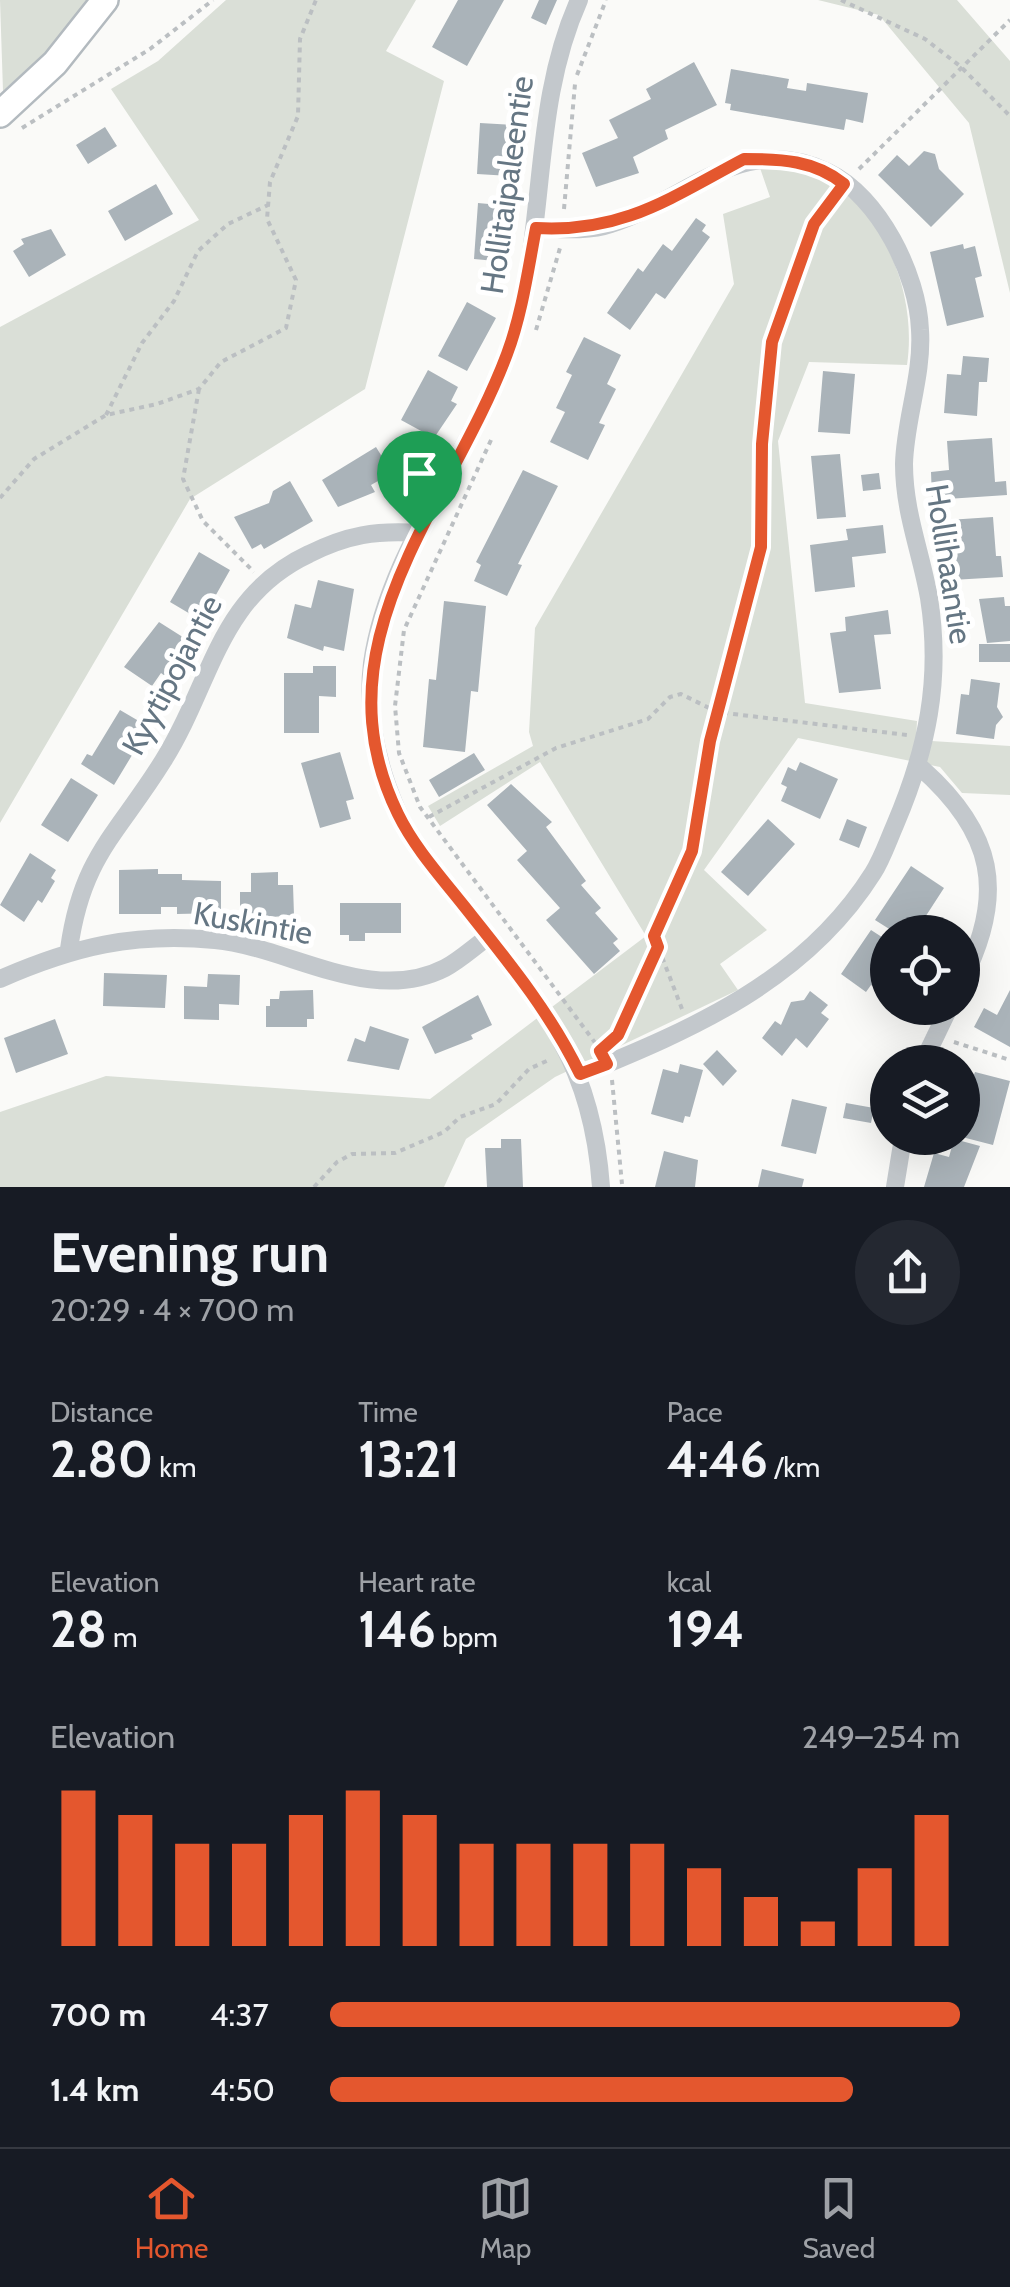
<!DOCTYPE html>
<html lang="en">
<head>
<meta charset="utf-8">
<style>
	:root { --surface:#171b24; --page:#242831; --text:#f1f3f6; --muted:#9ea1a6; --line:#363941; --accent:#e4572e }
	body { margin:0; font-family:Cabin,sans-serif; background:var(--page); color:var(--text); height:100vh; display:flex; flex-direction:column; font-size:38px; white-space:nowrap }
	* { box-sizing:border-box; margin:0 }
	p { font-size:32px; color:var(--muted) }
	.icon { flex:none; width:55px; height:55px; fill:none; stroke:currentColor; stroke-width:2; stroke-linecap:round; stroke-linejoin:round }
	.map { position:relative; height:1187px; overflow:hidden }
	.drawer { display:flex; flex-direction:column; background:var(--surface); flex:1 }
	.drawer>* { flex:none }
	.fabs { position:absolute; left:870px; top:915px; display:grid; gap:20px }
	.fabs a { display:grid; place-items:center; width:110px; height:110px; border-radius:50%; background:var(--surface); box-shadow:0 10px 40px #0002; font-size:50px }
	.pin { position:absolute; display:grid; place-items:center; width:85px; height:85px; color:#fff; margin:-102px -42px; border-radius:50% 50% 50% 0; rotate:-45deg; box-shadow:0 0 10px #0007 }
	.pin .icon { rotate:45deg }
	.round { display:grid; place-items:center; flex:none; width:105px; height:105px; border-radius:52px; background:var(--page) }
	.headline { display:flex; align-items:center; justify-content:space-between; height:170px; padding:0 50px }
	h1 { font-size:55px; font-weight:700; line-height:75px }
	.stats { display:grid; grid-template-columns:repeat(3,1fr); gap:15px; height:170px; padding:10px 50px }
	.stats div { display:grid; align-content:center }
	.stats b { font-size:50px; font-weight:700 }
	.stats small { font-size:28px; font-weight:400 }
	.stats p { font-size:28px }
	.chart { height:280px; padding:20px 50px }
	.chart p { display:flex; justify-content:space-between }
	.chart svg { width:100%; height:180px; margin-top:10px; stroke:var(--accent); stroke-width:6 }
	ul { padding:0 50px; list-style:none; font-size:32px }
	li { display:grid; grid-template-columns:160px 120px 1fr; align-items:center; height:75px }
	li i { height:25px; border-radius:12px; background:var(--accent) }
	.dock { display:flex; justify-content:space-around; align-items:center; height:140px; border-top:2px solid var(--line); background:var(--surface); font-size:28px; color:var(--muted) }
	.dock a { display:grid; justify-items:center; gap:5px }
	.dock .selected { color:var(--accent) }
	.map>svg:first-child { display:block }
	.green { fill:#dadfd7 }
	.building { fill:#aab3b9 }
	.lines { fill:none; stroke-linecap:round; stroke-linejoin:round }
	.secondary-casing { stroke:#b3babf; stroke-width:30 }
	.path { stroke:#bbbfc2; stroke-width:4; stroke-dasharray:5 5; stroke-linecap:butt }
	.street { stroke:#c3c8cc; stroke-width:18 }
	.secondary { stroke:#fff; stroke-width:25 }
	.route-casing { stroke:#fff; stroke-width:20 }
	.route { stroke:#e4572e; stroke-width:12 }
	.labels { text-anchor:middle; stroke-width:10; stroke-linejoin:round; paint-order:stroke }
	.street-label { font-size:32px; fill:#657683; stroke:#fff }
</style>
</head>
<body>
<div class="map">
<svg width="1010" height="1187" viewBox="0 0 1010 1187">
	<rect width="100%" height="100%" fill="#fafaf8"/>
	<path class="green" d="M0,0H88L46,52L3,91Z
		M226,0H416L386,51L444,81L365,389L190,499L0,823V327L199,220L111,89L158,61Z
		M818,0H957L1010,61V293L969,123L879,15Z
		M789,167C801,171 815,174 826,180C888,215 917,299 907,365L809,362L778,441L805,703L917,721L916,740L1010,746V795L962,793L940,767L798,738L704,870L767,930L720,964L738,990L555,1077L466,1139L444,1187H0V1112L106,1076L430,1099L646,936L540,762L440,826L428,806L533,746L529,732L535,628L734,284L723,214L770,197L760,168Z"/>
	<path class="building" d="M458,0H504L467,66L432,47Z
		M539,0H557L546,25L531,18Z
		M694,62L717,105L665,130L668,139L633,157L639,173L596,187L582,153L618,138L609,120L651,99L646,89Z
		M731,69L789,79L787,88L806,91L807,83L868,93L863,123L846,119L844,130L730,110L731,104L725,103Z
		M480,123L513,125L510,176L477,174Z
		M105,127L117,146L88,164L76,145Z
		M924,151L935,154L939,169L964,194L931,227L878,175L897,155L909,166Z
		M156,184L173,214L125,241L108,211Z
		M478,203L511,206L506,262L474,259Z
		M696,218L706,225L702,231L710,237L665,299L656,293L630,330L607,313L638,268L643,272L663,244L672,251Z
		M51,229L66,255L29,277L13,251L24,244L21,239Z
		M963,244L964,249L975,246L982,276L975,278L984,317L947,326L930,252Z
		M467,302L496,318L467,371L438,356Z
		M584,337L621,355L607,384L616,389L599,423L605,425L588,460L550,442L565,412L556,408L572,375L566,372Z
		M963,356L989,358L987,382H979L977,416L944,413L947,374L961,375Z
		M428,370L458,387L451,401L457,404L434,438L401,420Z
		M823,371L855,374L850,434L818,432Z
		M992,438L995,482L1006,481L1007,495L932,500L931,472L949,470L947,441Z
		M376,447L392,473L371,485L375,492L338,507L322,480Z
		M840,454L846,517L817,519L811,456Z
		M523,470L558,486L518,564L522,565L507,596L474,581L481,565L476,562Z
		M879,473L881,489L863,491L861,475Z
		M290,481L313,521L264,549L261,544L252,549L234,517L269,503L273,491Z
		M993,517L996,556H1001L1003,577L952,580L948,520Z
		M883,525L886,553L852,557L855,587L815,592L810,545L848,540L846,529Z
		M199,552L230,570L208,609L203,607L197,618L170,602Z
		M318,580L354,589L344,651L324,646L323,651L287,638L295,604L311,608Z
		M1004,597L1005,606H1010V641L987,643L979,599Z
		M444,601L486,606L478,692L471,691L465,752L423,747L429,679L436,680Z
		M888,610L891,634L874,635L881,689L839,693L830,633L846,631L845,617Z
		M159,622L189,641L165,676L161,673L152,686L124,667Z
		M979,644H1010V662H979Z
		M313,666H336V697L319,696V733H284V673H313Z
		M971,679L1000,683L997,707L1003,717L996,725L994,739L956,734L961,694L969,695Z
		M120,710L149,727L114,785L81,764L87,754L92,756Z
		M340,752L354,799L346,801L351,819L320,828L301,763Z
		M474,753L485,770L439,797L429,780Z
		M800,762L838,779L820,819L781,801L787,787L781,784L788,767L796,771Z
		M71,778L98,795L68,842L41,825Z
		M511,784L552,822L546,827L586,881L581,885L601,908L595,913L618,939L613,943L620,951L594,974L546,920L560,908L517,860L527,851L487,805Z
		M768,819L795,844L748,896L721,872Z
		M847,819L867,827L859,848L839,840Z
		M30,853L56,870L51,878L55,881L42,903L38,900L24,922L0,905Z
		M911,866L944,888L920,925L915,922L908,932H894L875,920Z
		M158,869V874H182V880L221,881V913L177,914V907H161V914H119V870Z
		M278,872V885H293L294,915L240,920V892H251V873Z
		M340,903H401V933H365V941H349V935H340Z
		M871,930L888,941V972L876,988L871,985L866,992L841,974Z
		M104,973L167,975L165,1008L103,1006Z
		M208,974L240,975L239,1005L219,1004V1020L184,1019V986L207,987Z
		M313,990L314,1019H307V1027H266V1006H270V999H279L280,991Z
		M1010,990V1047L974,1027L984,1008L997,1015Z
		M810,991L828,1005L821,1013L829,1019L807,1048L796,1038L782,1056L762,1038L775,1021L781,1025L791,1002L804,1000Z
		M478,995L492,1025L471,1035L473,1039L435,1054L422,1027Z
		M55,1019L68,1054L16,1073L4,1038Z
		M370,1026L409,1039L399,1070L347,1061L355,1038L365,1042Z
		M717,1050L737,1071L723,1086L703,1064Z
		M680,1064L703,1070L690,1117L685,1116L683,1123L651,1114L663,1069L678,1073Z
		M975,1072L1010,1081L993,1145L962,1137V1106Z
		M792,1099L827,1107L816,1154L781,1146Z
		M846,1103L874,1108L871,1123L843,1118Z
		M501,1139H521L523,1187H487L485,1148H501Z
		M954,1139L980,1146L964,1187H924L934,1153L949,1157Z
		M664,1151L698,1160L695,1187H655Z
		M762,1169L804,1179L802,1187H758Z"/>
	<g class="lines">
		<defs>
			<path id="secondary" d="M0,114L55,63L105,0"/>
		</defs>
		<use href="#secondary" class="secondary-casing"/>
		<path class="path" d="M841,0L925,39L960,66L1010,116
			M577,75L606,0
			M22,128L150,49L213,0
			M859,169L1010,20
			M564,209L575,84
			M536,330L560,248
			M199,389L183,479L203,521L254,572
			M106,415L142,343L174,301L198,251L228,224L268,205
			M491,440L404,630L395,706L399,753L420,807L599,1048
			M0,498L34,459L106,415L157,404L199,389L221,362L286,328L296,280L267,219L270,182L298,116L300,39L316,0
			M429,817L556,748L648,719L670,697L681,694L717,712L907,735
			M682,1009L654,936L691,851L710,741L761,547L762,444L772,341L814,224L833,199
			M612,1041L658,947
			M954,1042L1010,1060
			M612,1080L622,1184
			M314,1187L337,1162L352,1154L395,1153L444,1132L460,1117L496,1104L529,1069L551,1059"/>
		<path class="street" d="M579,0C528,114 550,236 507,353C469,458 388,551 372,663C366,714 377,764 397,810C411,843 439,875 461,903C538,999 592,1058 601,1187
			M536,228C560,229 588,232 611,224C689,199 742,131 828,172C879,196 918,275 920,330C923,375 905,420 904,464C904,512 921,552 929,598C942,680 927,750 895,825C888,841 882,859 873,873C805,981 693,1029 580,1075
			M920,767C994,832 1007,893 962,981
			M69,949C82,856 117,835 163,761C212,684 217,597 309,554C347,535 376,530 419,533
			M0,979C73,947 134,932 215,940C289,947 371,1006 445,968C460,960 474,947 488,937
			M923,1062L949,1008
			M895,1187L903,1138"/>
		<use href="#secondary" class="secondary"/>
	</g>
	<g class="lines">
		<defs>
			<path id="route" d="M744,159C781,159 814,160 844,184L814,224L772,342L762,444L761,547L710,741L692,851L654,936L658,947L618,1035L600,1051L607,1064L580,1074C550,1012 507,960 464,906C441,877 414,847 398,814C314,642 450,506 507,354C522,314 528,270 536,228C623,233 670,198 744,159Z"/>
		</defs>
		<use href="#route" class="route-casing"/>
		<use href="#route" class="route"/>
	</g>
	<g class="labels">
		<g class="street-label">
			<text transform="translate(507 185) rotate(-82)" y="11">Hollitaipaleentie</text>
			<text transform="translate(949 564) rotate(81)" y="11">Hollihaantie</text>
			<text transform="translate(172 675) rotate(-62)" y="11">Kyytipojantie</text>
			<text transform="translate(253 923) rotate(10)" y="11">Kuskintie</text>
		</g>
	</g>
</svg>
<div class="fabs">
<a><svg class="icon" aria-label="locate" viewBox="0 0 24 24"><circle cx="12" cy="12" r="6"/><path d="M12 2v4M12 18v4M2 12h4M18 12h4"/></svg></a>
<a><svg class="icon" aria-label="layers" viewBox="0 0 24 24"><path d="M12 4l9 5-9 5-9-5zM3 14l9 5 9-5"/></svg></a>
</div>
<div class="pin" style="left:419px;top:533px;background:#1e9e55"><svg class="icon" aria-label="arrive" viewBox="0 0 24 24"><path d="M6 21V4h12l-3 4 3 4H6"/></svg></div>
</div>
<section class="drawer">
<div class="headline"><div><h1>Evening run</h1><p>20:29 · 4 × 700 m</p></div><a class="round"><svg class="icon" aria-label="share" viewBox="0 0 24 24"><path d="M12 15V3M7 8l5-5 5 5M5 13v7h14v-7"/></svg></a></div>
<div class="stats">
<div><p>Distance</p><b>2.80<small> km</small></b></div>
<div><p>Time</p><b>13:21</b></div>
<div><p>Pace</p><b>4:46<small> /km</small></b></div>
</div>
<div class="stats">
<div><p>Elevation</p><b>28<small> m</small></b></div>
<div><p>Heart rate</p><b>146<small> bpm</small></b></div>
<div><p>kcal</p><b>194</b></div>
</div>
<div class="chart"><p><span>Elevation</span>249–254 m</p>
<svg viewBox="0 0 160 44" preserveAspectRatio="none"><path d="M5 44V6M15 44V12M25 44V19M35 44V19M45 44V12M55 44V6M65 44V12M75 44V19M85 44V19M95 44V19M105 44V19M115 44V25M125 44V32M135 44V38M145 44V25M155 44V12"/></svg>
</div>
<ul>
<li><b>700 m</b>4:37<i style="width:100%"></i></li>
<li><b>1.4 km</b>4:50<i style="width:83%"></i></li>
</ul>
</section>
<nav class="dock">
<a class="selected"><svg class="icon" aria-label="home" viewBox="0 0 24 24"><path d="M3 11l9-7 9 7M6 9v11h12V9"/></svg>Home</a>
<a><svg class="icon" aria-label="map" viewBox="0 0 24 24"><path d="M3 6l6-2 6 2 6-2v14l-6 2-6-2-6 2zM9 4v14M15 6v14"/></svg>Map</a>
<a><svg class="icon" aria-label="saved" viewBox="0 0 24 24"><path d="M7 4h10v16l-5-4-5 4z"/></svg>Saved</a>
</nav>
</body>
</html>
